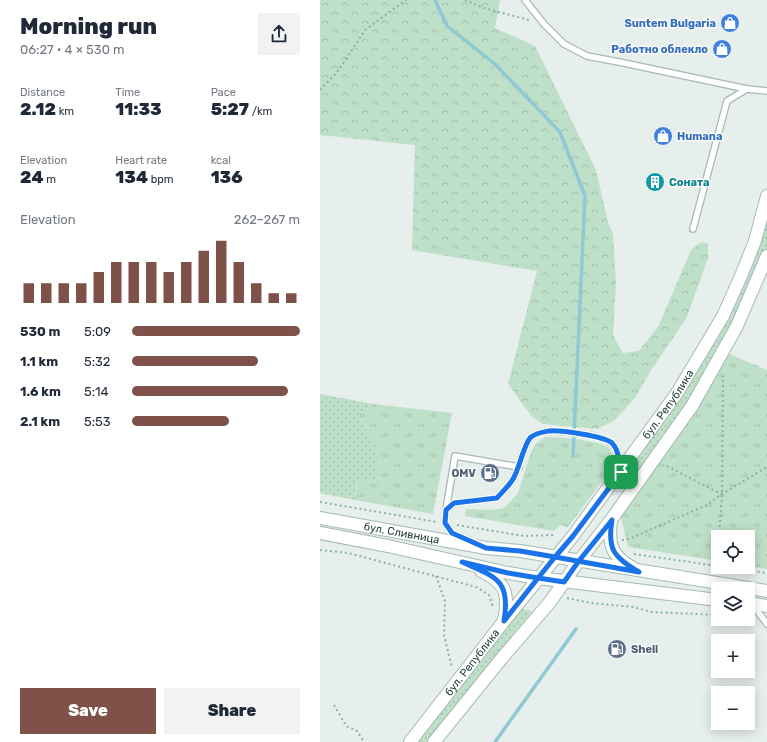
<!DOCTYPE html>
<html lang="en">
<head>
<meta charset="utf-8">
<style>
	:root { --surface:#fff; --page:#f2f2f3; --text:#1f2937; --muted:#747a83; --accent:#7f5249 }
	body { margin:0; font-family:Rubik,sans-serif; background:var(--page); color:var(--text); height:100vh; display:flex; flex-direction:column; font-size:15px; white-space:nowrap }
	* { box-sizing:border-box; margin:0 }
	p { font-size:13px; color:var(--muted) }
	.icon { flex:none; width:22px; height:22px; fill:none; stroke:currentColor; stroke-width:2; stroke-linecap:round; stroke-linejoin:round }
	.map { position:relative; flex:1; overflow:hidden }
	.details { display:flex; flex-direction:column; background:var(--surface); width:320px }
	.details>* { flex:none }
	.tools { position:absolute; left:391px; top:530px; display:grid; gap:8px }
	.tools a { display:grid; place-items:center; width:44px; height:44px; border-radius:0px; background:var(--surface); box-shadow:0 2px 10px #0003; font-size:20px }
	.pin { position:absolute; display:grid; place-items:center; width:34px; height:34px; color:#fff; margin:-17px; border-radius:8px; box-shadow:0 2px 6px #0006 }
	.round { display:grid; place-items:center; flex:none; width:42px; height:42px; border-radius:0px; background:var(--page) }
	.overview { display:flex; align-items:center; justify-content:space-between; height:68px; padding:0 20px }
	h1 { font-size:22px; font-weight:800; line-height:30px }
	.stats { display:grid; grid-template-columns:repeat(3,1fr); gap:6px; height:68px; padding:4px 20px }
	.stats div { display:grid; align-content:center }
	.stats b { font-size:17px; font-weight:800 }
	.stats small { font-size:11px; font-weight:400 }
	.stats p { font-size:11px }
	.chart { height:112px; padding:8px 20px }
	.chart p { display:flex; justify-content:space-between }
	.chart svg { width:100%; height:72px; margin-top:4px; stroke:var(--accent); stroke-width:6 }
	.action { display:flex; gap:8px; margin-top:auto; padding:8px 20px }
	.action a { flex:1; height:46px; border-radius:0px; background:var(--accent); color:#fff; font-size:16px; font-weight:800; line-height:46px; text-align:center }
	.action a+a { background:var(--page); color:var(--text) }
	ul { padding:0 20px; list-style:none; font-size:13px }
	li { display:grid; grid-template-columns:64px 48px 1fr; align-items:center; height:30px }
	li i { height:10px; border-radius:5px; background:var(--accent) }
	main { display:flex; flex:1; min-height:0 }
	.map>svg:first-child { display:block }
	.grass { fill:url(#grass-dots) }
	.forest { fill:url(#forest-crowns) }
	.park { fill:url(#park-tufts) }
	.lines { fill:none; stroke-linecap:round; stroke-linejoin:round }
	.stream { stroke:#8ec9d4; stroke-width:3.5 }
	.service-casing { stroke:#a8b8b2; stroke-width:8 }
	.tertiary-casing { stroke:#a8b8b2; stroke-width:14 }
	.secondary-casing { stroke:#a4bbb3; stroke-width:14 }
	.path { stroke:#86b3a5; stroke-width:2; stroke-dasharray:2 3; stroke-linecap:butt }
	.service { stroke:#fff; stroke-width:5.5 }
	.tertiary { stroke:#fff; stroke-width:12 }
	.secondary { stroke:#fff; stroke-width:12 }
	.route-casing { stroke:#fff; stroke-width:8 }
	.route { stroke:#1a73e8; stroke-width:5 }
	.labels { text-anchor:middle; stroke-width:3; stroke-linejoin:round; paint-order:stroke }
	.shop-label { font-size:11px; font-weight:bold; fill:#366cbe; stroke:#f7fbf9; text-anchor:end }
	.culture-label { font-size:11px; font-weight:bold; fill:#0d838f; stroke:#f7fbf9; text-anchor:start }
	.street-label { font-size:11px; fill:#24423a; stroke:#f7fbf9 }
	.service-label { font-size:11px; font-weight:bold; fill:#4e5e75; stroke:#f7fbf9; text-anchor:end }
</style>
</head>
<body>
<main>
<section class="details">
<div class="overview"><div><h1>Morning run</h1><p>06:27 · 4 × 530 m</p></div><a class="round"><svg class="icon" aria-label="share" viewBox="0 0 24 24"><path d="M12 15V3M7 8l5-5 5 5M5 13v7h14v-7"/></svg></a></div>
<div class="stats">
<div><p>Distance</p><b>2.12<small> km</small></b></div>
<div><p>Time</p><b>11:33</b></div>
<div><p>Pace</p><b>5:27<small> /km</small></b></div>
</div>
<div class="stats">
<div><p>Elevation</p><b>24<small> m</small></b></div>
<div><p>Heart rate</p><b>134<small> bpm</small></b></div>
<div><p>kcal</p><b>136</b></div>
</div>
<div class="chart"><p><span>Elevation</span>262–267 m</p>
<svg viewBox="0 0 160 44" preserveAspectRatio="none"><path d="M5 44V32M15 44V32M25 44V32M35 44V32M45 44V25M55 44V19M65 44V19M75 44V19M85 44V25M95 44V19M105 44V12M115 44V6M125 44V19M135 44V32M145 44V38M155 44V38"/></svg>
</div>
<ul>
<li><b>530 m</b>5:09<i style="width:100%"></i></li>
<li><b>1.1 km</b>5:32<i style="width:75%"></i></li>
<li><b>1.6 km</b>5:14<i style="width:93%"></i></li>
<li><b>2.1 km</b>5:53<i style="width:58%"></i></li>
</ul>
<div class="action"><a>Save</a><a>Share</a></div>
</section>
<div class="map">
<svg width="447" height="742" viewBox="0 0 447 742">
	<defs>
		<pattern id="grass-dots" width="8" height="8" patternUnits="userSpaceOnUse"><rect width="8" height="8" fill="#bfe0c8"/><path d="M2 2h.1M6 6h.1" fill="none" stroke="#a4c1ad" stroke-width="1.8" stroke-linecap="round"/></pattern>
		<pattern id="forest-crowns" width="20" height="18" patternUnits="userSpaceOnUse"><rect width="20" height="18" fill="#bfe0c8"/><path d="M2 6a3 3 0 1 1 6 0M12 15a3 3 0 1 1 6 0" fill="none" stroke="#a4c1ad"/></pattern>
		<pattern id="park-tufts" width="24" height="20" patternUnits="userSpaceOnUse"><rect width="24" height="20" fill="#bfe0c8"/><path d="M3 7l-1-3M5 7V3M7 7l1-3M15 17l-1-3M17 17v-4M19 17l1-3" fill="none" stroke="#a4c1ad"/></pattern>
	</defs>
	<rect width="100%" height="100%" fill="#e6efeb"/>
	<path class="grass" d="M447,196V256L417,326L311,492L297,478L403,316Z
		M0,394L53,404L38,414L58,454L59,483L37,479L35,500L0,493Z
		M195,606L220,614L114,742H90Z"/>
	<path class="forest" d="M0,0H180L175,28L215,46L276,170L288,223L293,234L296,283L293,335L303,353L319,351L339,325L371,250L381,242L388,244V258L367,317L330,372L315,398L294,421L277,429L223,424L212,417L188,384L217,271L92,250L95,145L0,135Z"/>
	<path class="park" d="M403,351L447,370V569L428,566V537H398V561L308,547L301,517Z
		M53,404L132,413L113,514L35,500L37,479L59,483L58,454L38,414Z
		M225,437C237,437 283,440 290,449C293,454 292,462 292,468L248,527L240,525L234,531L145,516L146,509L172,510L184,508L198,493L210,455L215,444Z"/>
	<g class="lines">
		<path class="stream" d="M115,0L127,26L175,64L240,132L265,196L253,456
			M175,742L256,629"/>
		<defs>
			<path id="service" d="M205,0L224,24L244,44L267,56L299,62L427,89L447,91
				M373,229L407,101L427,89
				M126,510L135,503L177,498C182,492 189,486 193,479C199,470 204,443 211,437C216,433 225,431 231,431C244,431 282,435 291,443C298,449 299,459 300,468
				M149,540L132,533L125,523L126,510L135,456L199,467
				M433,605L447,624"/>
			<g id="tertiary">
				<path id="s1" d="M90,742L184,621L253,536L357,393L403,316L421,276L435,241L447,196"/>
				<path d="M114,742L182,658L230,602L258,562L291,520L372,406L417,326L447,256"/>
			</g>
			<g id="secondary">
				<path id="s2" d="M0,518L166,548L200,551L447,591"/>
				<path d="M291,520C288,544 291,556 313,568"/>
				<path d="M0,533L68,546L188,573L218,578L398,600"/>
				<path d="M161,571C187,583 189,594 184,621"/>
				<path d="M428,603L447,606"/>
			</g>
		</defs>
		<use href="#service" class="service-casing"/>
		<use href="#tertiary" class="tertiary-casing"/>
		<use href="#secondary" class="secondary-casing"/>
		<path class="path" d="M145,0L164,8L209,20
			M0,90L18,71L45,30L86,0
			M347,466L401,494
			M0,502L117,522
			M137,525L204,536L235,535
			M399,537L402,494L403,376
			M302,540L309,539L387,505L402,494L447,467
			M0,550L28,553L156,587L169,595L173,607
			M314,554L398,566
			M397,566L398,551
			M403,567L447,573
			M116,576L125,601L124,635L132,668
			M247,598L271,603L313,607L332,612L398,615
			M418,619L436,624
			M14,705L24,722L26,726L37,731L44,742"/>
		<use href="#service" class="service"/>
		<use href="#tertiary" class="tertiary"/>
		<use href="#secondary" class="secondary"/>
	</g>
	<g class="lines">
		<defs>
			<path id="route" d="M301,472C299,462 299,450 292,443C284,436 240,430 229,431C223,432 216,433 211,437C204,443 199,470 193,479C189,486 182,492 177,498L134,503L126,510L125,523L132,533L166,548L200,551L235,557L218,578L188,573L142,562C175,577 191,579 184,621L218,578L244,582L258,562L292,520C287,550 294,557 319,572L235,557L253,536L301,472"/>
		</defs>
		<use href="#route" class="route-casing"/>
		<use href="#route" class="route"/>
	</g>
	<defs>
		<symbol id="shop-disc" viewBox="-11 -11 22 22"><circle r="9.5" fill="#3f7fe0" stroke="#f7fbf9"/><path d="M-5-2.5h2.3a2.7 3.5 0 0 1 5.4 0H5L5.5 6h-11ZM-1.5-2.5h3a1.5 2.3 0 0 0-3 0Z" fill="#fff"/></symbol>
		<symbol id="building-disc" viewBox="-11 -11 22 22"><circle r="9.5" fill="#0f9aa8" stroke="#f7fbf9"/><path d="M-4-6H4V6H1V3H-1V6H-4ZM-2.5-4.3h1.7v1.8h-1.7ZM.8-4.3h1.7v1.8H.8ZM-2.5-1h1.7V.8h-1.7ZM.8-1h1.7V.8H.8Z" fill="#fff"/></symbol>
		<symbol id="fuel-disc" viewBox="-11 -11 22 22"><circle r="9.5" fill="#5c6f8a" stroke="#f7fbf9"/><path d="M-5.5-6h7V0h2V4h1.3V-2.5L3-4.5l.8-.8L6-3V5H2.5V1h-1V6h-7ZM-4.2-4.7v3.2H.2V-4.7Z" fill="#fff"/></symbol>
	</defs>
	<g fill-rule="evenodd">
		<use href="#shop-disc" x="399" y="12" width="22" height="22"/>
		<use href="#shop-disc" x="391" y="38" width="22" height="22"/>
		<use href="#shop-disc" x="332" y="125" width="22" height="22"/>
		<use href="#building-disc" x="324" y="171" width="22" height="22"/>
		<use href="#fuel-disc" x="159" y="462" width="22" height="22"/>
		<use href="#fuel-disc" x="286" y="638" width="22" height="22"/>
	</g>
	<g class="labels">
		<g class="shop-label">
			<text x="396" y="27">Suntem Bulgaria</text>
			<text x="388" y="53">Работно облекло</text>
			<text x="357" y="140" text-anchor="start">Humana</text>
		</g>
		<g class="culture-label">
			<text x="349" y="186">Соната</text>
		</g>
		<g class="street-label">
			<text dy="4" stroke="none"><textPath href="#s1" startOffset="425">бул. Република</textPath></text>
			<text dy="4" stroke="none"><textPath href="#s2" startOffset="83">бул. Сливница</textPath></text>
			<text dy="4" stroke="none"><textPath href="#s1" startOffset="101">бул. Република</textPath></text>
		</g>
		<g class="service-label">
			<text x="156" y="477">OMV</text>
			<text x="311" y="653" text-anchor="start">Shell</text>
		</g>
	</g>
</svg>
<div class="tools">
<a><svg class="icon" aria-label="locate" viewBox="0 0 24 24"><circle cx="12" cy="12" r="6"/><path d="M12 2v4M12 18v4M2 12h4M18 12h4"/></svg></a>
<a><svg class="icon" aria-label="layers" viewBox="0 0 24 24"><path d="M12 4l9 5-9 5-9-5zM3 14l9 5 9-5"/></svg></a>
<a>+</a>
<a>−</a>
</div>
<div class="pin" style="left:301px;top:472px;background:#1e9e55"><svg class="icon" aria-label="arrive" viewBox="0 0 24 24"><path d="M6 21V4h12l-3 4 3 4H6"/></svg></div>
</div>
</main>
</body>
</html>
